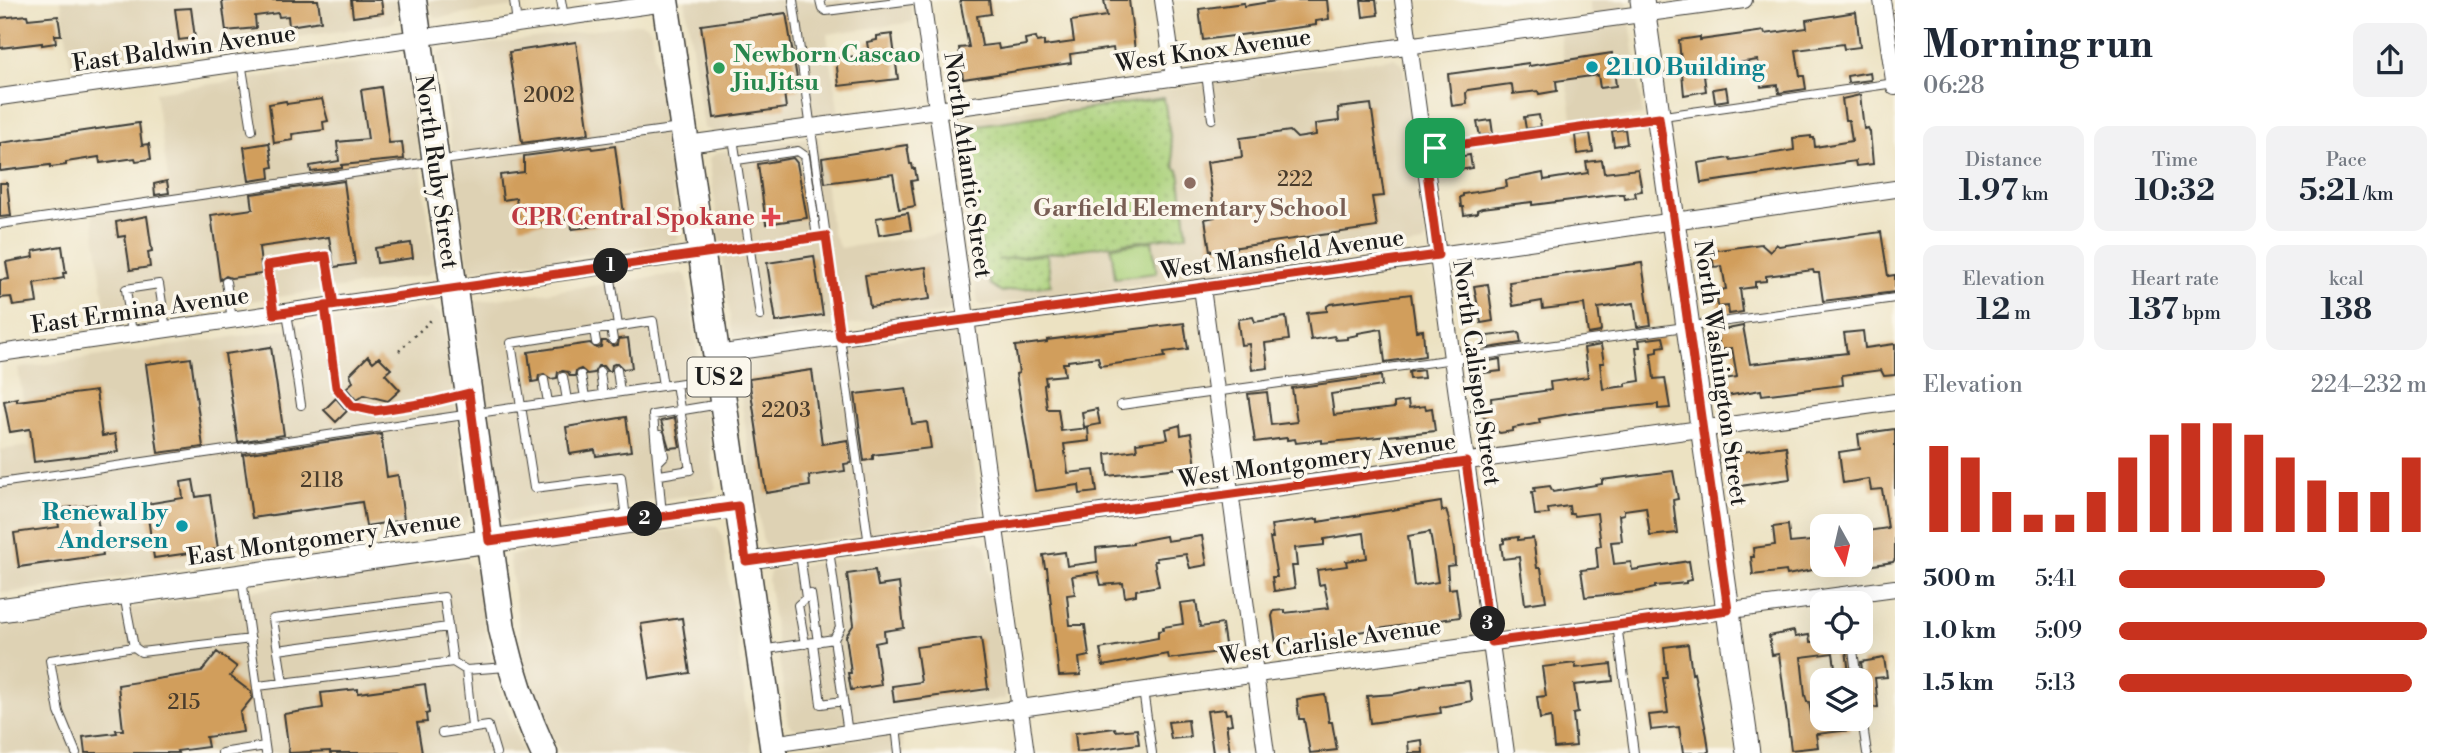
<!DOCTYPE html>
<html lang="en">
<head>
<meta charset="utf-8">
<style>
	:root { --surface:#fff; --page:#f2f2f3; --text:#1f2937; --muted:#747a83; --accent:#c8321e }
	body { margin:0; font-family:"Libre Bodoni",serif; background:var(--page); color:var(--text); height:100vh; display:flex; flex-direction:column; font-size:26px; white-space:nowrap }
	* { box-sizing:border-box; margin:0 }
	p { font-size:23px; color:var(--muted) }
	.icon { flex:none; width:38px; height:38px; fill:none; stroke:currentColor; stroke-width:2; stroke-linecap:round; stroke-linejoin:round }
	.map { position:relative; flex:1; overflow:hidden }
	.panel { display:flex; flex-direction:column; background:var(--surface); width:560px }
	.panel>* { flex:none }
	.needle { width:46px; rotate:172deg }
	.fabs { position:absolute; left:1810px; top:514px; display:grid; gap:14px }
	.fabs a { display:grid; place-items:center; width:63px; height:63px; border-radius:14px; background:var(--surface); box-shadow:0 7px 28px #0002; font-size:35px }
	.pin { position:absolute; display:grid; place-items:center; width:60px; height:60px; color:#fff; margin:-30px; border-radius:14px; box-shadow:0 4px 10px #0006 }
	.km { position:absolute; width:35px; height:35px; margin:-18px; border-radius:50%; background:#222; color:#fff; font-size:19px; line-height:35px; text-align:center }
	.round { display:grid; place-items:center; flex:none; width:74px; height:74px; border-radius:14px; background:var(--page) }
	.head { display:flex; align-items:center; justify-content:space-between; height:119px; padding:0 28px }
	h1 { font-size:38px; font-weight:700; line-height:52px }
	.metrics { display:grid; grid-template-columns:repeat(3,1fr); gap:10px; height:119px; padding:7px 28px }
	.metrics div { display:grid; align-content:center; border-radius:14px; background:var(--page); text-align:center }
	.metrics b { font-size:30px; font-weight:700 }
	.metrics small { font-size:19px; font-weight:400 }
	.metrics p { font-size:19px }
	.chart { height:196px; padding:14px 28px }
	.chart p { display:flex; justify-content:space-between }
	.chart svg { width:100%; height:126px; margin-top:7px; stroke:var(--accent); stroke-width:6 }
	ul { padding:0 28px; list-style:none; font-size:23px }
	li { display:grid; grid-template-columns:112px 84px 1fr; align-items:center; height:52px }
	li i { height:18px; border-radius:9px; background:var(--accent) }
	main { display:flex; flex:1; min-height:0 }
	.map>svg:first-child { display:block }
	.built { fill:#ded2b4 }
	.park { fill:url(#park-dots); stroke:#64764c; stroke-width:2 }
	.pitch { fill:#abd17b; stroke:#64764c; stroke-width:2 }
	.building { fill:#d19e5b; fill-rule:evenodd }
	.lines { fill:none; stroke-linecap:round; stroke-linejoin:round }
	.lane-casing { stroke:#3b3a35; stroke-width:10 }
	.street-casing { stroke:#3b3a35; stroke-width:18 }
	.secondary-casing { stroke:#3b3a35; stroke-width:25 }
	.primary-casing { stroke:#3b3a35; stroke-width:29 }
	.path { stroke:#3b3a35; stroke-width:2.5; stroke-dasharray:2 5; stroke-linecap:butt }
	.lane { stroke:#fff; stroke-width:8 }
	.street { stroke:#fff; stroke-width:16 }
	.secondary { stroke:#fff; stroke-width:23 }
	.primary { stroke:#fff; stroke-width:26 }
	.route-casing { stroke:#fff; stroke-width:14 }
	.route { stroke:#c8321e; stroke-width:9 }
	.culture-dot { fill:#0f9aa8; stroke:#fbf7ec; stroke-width:2.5 }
	.leisure-dot { fill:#2e9e5b; stroke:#fbf7ec; stroke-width:2.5 }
	.education-dot { fill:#8d6e63; stroke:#fbf7ec; stroke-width:2.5 }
	.health-dot { fill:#e0444e; stroke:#fbf7ec; stroke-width:2.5 }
	.labels { text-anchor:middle; stroke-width:7; stroke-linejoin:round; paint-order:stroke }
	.number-label { font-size:21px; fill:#493c2c }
	.shield { fill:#fbf7ec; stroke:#5f5e5a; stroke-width:2 }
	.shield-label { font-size:23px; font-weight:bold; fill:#1c1c1c }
	.street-label { font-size:24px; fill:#1c1c1c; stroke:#fbf7ec }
	.leisure-label { font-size:24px; font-weight:bold; fill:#27864d; stroke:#fbf7ec; text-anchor:start }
	.culture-label { font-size:24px; font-weight:bold; fill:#0d838f; stroke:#fbf7ec; text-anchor:start }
	.education-label { font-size:24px; font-weight:bold; fill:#785e54; stroke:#fbf7ec }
	.health-label { font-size:24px; font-weight:bold; fill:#be3a42; stroke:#fbf7ec; text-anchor:end }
</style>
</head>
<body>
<main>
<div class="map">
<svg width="1895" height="753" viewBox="0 0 1895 753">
	<defs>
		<pattern id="park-dots" width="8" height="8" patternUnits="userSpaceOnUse" patternTransform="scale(1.75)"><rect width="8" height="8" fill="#abd17b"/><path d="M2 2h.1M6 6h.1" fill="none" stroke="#93b36a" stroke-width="1.8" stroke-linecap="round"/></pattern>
	</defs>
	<rect width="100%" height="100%" fill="#fbf7ec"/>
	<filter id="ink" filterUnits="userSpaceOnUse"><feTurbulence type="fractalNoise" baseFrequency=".0143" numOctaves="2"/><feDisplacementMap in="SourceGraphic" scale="14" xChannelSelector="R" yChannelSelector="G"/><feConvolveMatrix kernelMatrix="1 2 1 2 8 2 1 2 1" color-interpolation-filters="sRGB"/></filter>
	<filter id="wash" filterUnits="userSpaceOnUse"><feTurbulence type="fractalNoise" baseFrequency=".00686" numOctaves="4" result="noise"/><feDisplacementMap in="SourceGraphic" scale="28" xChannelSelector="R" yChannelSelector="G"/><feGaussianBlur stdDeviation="1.57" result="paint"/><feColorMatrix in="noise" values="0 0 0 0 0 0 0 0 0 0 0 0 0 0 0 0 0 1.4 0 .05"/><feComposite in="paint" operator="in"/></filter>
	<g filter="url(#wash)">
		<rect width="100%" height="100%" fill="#ece2c2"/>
		<path class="built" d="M61,0H397L399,11L394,22L388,24L71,70Z
			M430,0H565L436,18L432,14Z
			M685,0H910L913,22L827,34L839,115L715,133L704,128Z
			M1589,0H1627L1643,115L1573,125L1560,35L1593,30Z
			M641,23L648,26L651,31L679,239L673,242L472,270L469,269L438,56L440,51Z
			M399,58L403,62L407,70L435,265L429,275L107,322L92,209L171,198L155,92Z
			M1394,58L1403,65L1426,236L1424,244L983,306L978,303L953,129L957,119Z
			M819,136L832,232L840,248L943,233L952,306L947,312L745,339L736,338L732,331L709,158L719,152Z
			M683,273L687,277L716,487L713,491L705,493L507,522L504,519L473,306L476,302Z
			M432,308L440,314L443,322L470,511L466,523L459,528L8,593L0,591V450L30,446L18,368Z
			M949,332L957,338L981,516L974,519L772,547L763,544L737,372L741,364L745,361Z
			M711,525L716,526L722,534L751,739V753H561L535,701L524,662L509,555Z
			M978,540L986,545L1006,694L1005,699L797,730L788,724L768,579L770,572L776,569Z
			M456,561L466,562L476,571L487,640L496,682L523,753H0V627Z
			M901,733L904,753H795L802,748Z"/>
		<path class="park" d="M1164,98L1175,168L1179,170L1187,235L997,260L1047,254L1051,285L1002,292L990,284L989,277L985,276L964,127Z"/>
		<path class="pitch" d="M1152,241L1157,273L1115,278L1111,247Z"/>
		<g id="blocks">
			<path class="building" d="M234,0H318L321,21L289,26L288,16L279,17L278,13L255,16L256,28L226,31L222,1Z
				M351,0H381L383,13L353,17Z
				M960,0H989L991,14L977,16L982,46L998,44L999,49L1026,45L1025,39L1036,37L1037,42L1044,41V46L1074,42L1071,21L1107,16L1104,0H1129L1135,51L1114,54L1113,48L1070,54L1071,63L963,79L959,48L969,47Z
				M1282,0H1327L1329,19L1316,21V25L1203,40L1199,9L1244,3V6Z
				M1361,0H1376L1378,15L1363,17Z
				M191,8L195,38L179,40L175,9Z
				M1856,12L1860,47L1844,49L1843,44L1796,50L1800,76H1804L1806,89L1779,93L1778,85L1761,87L1758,60L1703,68L1706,91L1684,95L1679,40L1700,37V40L1764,31L1765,34L1807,28L1806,20Z
				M786,13L799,90L784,92L786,108L714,118L701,25Z
				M27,15L28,19L58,16L61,35H55L56,43L42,45V43L0,48V18Z
				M892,34L898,79L839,86L836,58L869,55L867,42L877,40V36Z
				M576,42L589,134L522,143L509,52Z
				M1612,53L1616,86L1600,88L1598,75L1556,81L1557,91L1539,94L1538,91L1513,94L1512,85L1510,84L1468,90L1466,93L1467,104L1452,106L1448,74L1529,63V66Z
				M1870,72L1871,80L1848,83L1847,76Z
				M381,87L389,143L402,142L404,159L342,165V168L311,172L310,166L339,161L337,142L368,139L361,90Z
				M1726,87L1728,100L1715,102L1713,89Z
				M1860,95L1864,129L1868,128L1870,132L1873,164L1856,166L1855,161L1701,183L1698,163L1730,158L1731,160L1794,150L1793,138L1811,136V138H1814L1815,147L1852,141L1849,120H1845L1842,99Z
				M322,99L328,121L323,122L324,130L292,134L293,140L274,143L269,104L286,101L287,104Z
				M1371,104L1384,196L1372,197L1377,227L1210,251L1205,219L1215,217L1207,162L1242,157L1240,138L1290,131L1297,138L1316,135L1315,124L1339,121L1338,108Z
				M1539,115L1541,127L1526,129L1524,117Z
				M1491,120L1493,134L1480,136L1477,122Z
				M139,123L142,145L149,144L151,159L136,161L135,158L100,163L99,157L66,162V165L50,167V165L0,171V143Z
				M1625,129L1627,144L1614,146L1612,131Z
				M1590,133L1593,152L1577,154L1575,135Z
				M269,143L273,167L269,168L270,178L249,181L244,147Z
				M907,145L910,164H912L913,169H915L917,180L911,181L915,206L899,209L893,174L825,183L822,158Z
				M615,146L625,222L572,229L571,219L520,226L516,198L503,200L500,175L524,172V156L591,147L592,149Z
				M1470,155L1472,168L1459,170L1457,157Z
				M793,158L797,163L807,218L766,224L758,164Z
				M1602,160L1604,173L1638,169L1642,191L1635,192L1636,197L1625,199L1624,194H1619L1532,205V202L1482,208L1477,210V213L1464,215L1463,207H1461L1460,197L1463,196V194L1507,187L1506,180L1543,173L1544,180L1588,173L1586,162Z
				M167,181L169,193L155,195L154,184Z
				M344,181L355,264L334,267L329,237L259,247L262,274L231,278L226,276L220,280L211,215L253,209L251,194Z
				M0,183H7L11,216L0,217Z
				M908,213L911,230L879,235L876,218Z
				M147,216L152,251L148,252L150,267L130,270L125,236L118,237L116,222Z
				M1881,232L1888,276L1895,275V292L1823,301L1819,273H1814L1813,270L1766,276V281L1755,282V287L1740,289L1743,312L1729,314L1728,306L1718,307L1716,291L1726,289L1722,266L1714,267L1711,251L1761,244L1770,252L1776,244L1779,246Z
				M411,243L413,258L377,263L375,248Z
				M62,246L66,273H63L64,278L34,283L37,303L13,306L11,297L0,298V280L9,279L6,262L34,257L33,251Z
				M814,256L823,315L776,322L767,263Z
				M1642,263L1651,325L1637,327L1634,303L1598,308L1601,330L1600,332L1588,334L1584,304L1543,309L1542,301L1513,306L1509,282Z
				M926,267L930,299L870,307L865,275Z
				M1488,284L1493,321L1481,323L1474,286Z
				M1411,294L1416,331L1423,330L1425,356L1385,362L1381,329L1358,333V335L1347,337V339L1336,340L1334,336L1311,340L1307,313L1327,311V306L1330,304Z
				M1253,317L1255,322L1286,317L1289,340L1265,343L1268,368L1252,370L1249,344L1241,345L1238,323L1239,319Z
				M1184,323L1188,349L1164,352L1165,357L1100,366L1098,357L1068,361V363H1063L1065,375L1045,377L1046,384L1044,385L1047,409H1058L1061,431L1088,428L1089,441L1064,444L1068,473L1094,470L1097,492L1080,494L1079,485L1035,491L1016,374L1019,373L1015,346L1047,342V340Z
				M1743,326L1750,364L1847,353L1844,333L1863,331L1865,348L1895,344V375L1884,376L1881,370L1842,375L1843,385L1762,395L1761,390L1726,396L1724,379L1737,377L1732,348L1720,350L1717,331Z
				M1519,332L1521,343L1488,348L1487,336Z
				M1663,337L1665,346L1658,347V352L1651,353L1654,379L1665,378L1670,408L1658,409V404L1575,413L1539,419L1540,423L1513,428V431L1500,433L1496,431L1494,421L1471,411L1472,409L1492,411L1491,398L1551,390L1550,382L1588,377L1584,348L1601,345L1604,363H1600L1603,389L1626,386V383L1640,381L1636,347H1640L1639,340Z
				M628,338L632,368L623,369L617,363L612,365L611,371H607L603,366H598L594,373L587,374L581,369L576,371L575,376H570L568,372L563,371L558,372L557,378L551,379L544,374L539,375L538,381L532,382L528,352L590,343L596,348L601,347L602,341H606L613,346L618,345L619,339Z
				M271,347L284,435L238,442L225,354Z
				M368,356L373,362L379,357L391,369L385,374L400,390L388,401L364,395L356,400L346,388L353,382L350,374Z
				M191,358L203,447L158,453L146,364Z
				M1500,359L1501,371L1484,373L1483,362Z
				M812,370L822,444L848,440L851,463L844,464L845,471L809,476L810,486L766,493L749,379Z
				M1423,370L1424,378L1410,379L1409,372Z
				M1381,376L1382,386L1331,394L1334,415L1394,408V403L1408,401L1409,408L1425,406L1426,409L1432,408L1435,431L1322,443V440L1296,443L1295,439L1287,440V438L1255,442L1248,394L1267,392L1271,425L1297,422L1292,388Z
				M906,388L912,424L927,422L931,448L873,455V459L864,461L855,394Z
				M96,391L102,436L115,434L118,452L34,462L30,429L10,432L4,401L17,398V401Z
				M336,398L347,411L336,422L324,410Z
				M1097,409L1100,424L1084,427L1082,412Z
				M626,417L631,451L596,456L595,450L570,454L566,427Z
				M675,418L680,447L669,448L661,421Z
				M1180,425L1181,435L1191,433L1196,466L1108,476L1106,454L1137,450L1136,443L1168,439L1166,429Z
				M1895,429V559L1893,562L1860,567V532L1888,528L1882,489L1871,490L1869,479L1843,483L1839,452L1860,449L1858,434Z
				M381,434L387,477L398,475L404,520L366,526L362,502L252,518L243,454Z
				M1786,446L1790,479L1740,486L1735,453Z
				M1673,471L1678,499L1673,500L1677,533L1650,536L1646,507L1624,510V514L1619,515L1622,541L1611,542L1614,564L1631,562L1632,570L1689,561L1692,580L1686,581V583L1655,586V588L1636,592L1585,597L1581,570L1598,568L1596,547L1601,546L1597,513L1574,516L1573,514H1570L1569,506L1548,509L1549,514L1535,515L1532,492H1535L1534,488L1550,486L1553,492L1602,484V480Z
				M193,480L196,497L210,495L218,549L154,558L146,504L183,498L181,482Z
				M1441,502L1442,511L1446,510L1449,520L1454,550L1455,565L1447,566L1449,589L1456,588L1460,617L1276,644L1272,616L1274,611L1285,610V613L1329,608L1324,584L1319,585L1317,570L1347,566L1346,561L1367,558L1364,533L1324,539V545L1295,548L1297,566H1292L1295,588L1274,591L1272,577H1277L1270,538H1273L1271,525L1318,519V522ZM1430,532L1438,582L1414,586L1408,536Z
				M95,504L103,555L19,567L14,533L59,527L56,509Z
				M1788,525L1790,543L1822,540V568L1787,575L1786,571L1753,575L1751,557H1754L1753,548L1775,545L1773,527Z
				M1166,536L1167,541L1202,536L1207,565L1190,568L1186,554L1156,558L1157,561H1154L1159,586L1136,590V595L1125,597L1123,583L1101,585L1098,572L1072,576L1075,594L1067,595L1070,625H1085L1089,656L1079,658L1081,675L1059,676L1047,568H1045L1043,555L1065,552L1067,566L1097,562L1096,548L1133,544V542Z
				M1518,537V540L1533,538L1537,568H1541L1546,601L1525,604L1519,557L1503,559L1501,544L1504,543V539Z
				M875,570L878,586L899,583L904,628L884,631L885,641L875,643L881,685L851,690L848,673H851L846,636L854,624L847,574Z
				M1196,601L1200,627L1222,624L1226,651L1169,659L1168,654L1103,666L1100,649L1158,638V631L1163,630V627L1183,624L1180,603Z
				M682,618L690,673L650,679L641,624Z
				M1794,631L1795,637L1809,635L1810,642H1845L1850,681H1837L1833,653L1801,657L1805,695L1807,702H1809L1813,724L1849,719L1850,730L1816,734L1818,747L1791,750L1779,654L1772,655L1769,636Z
				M981,638L988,689L894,702L892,686L921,682L916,647Z
				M1688,644L1692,674L1694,673L1707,736L1709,751L1706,753H1683L1679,727L1651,730L1649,715L1668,713L1663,678H1667L1664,647Z
				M217,652L237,667L230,676L251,692L252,698L240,713L243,732L206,737L208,747L177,751L178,753H85L83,737L117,733L116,730H123L118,685L201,672Z
				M1884,658L1887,677L1875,678L1878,707L1867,708L1861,662Z
				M1575,663L1576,668L1611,664L1613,681L1574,685L1578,713L1573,714L1576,746L1554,748L1551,717L1540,719L1537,697L1546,696L1542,667Z
				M1469,681L1472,701L1440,707L1441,713L1370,723L1367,696L1394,694L1421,688V686Z
				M425,684L429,713L426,714L427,722L417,723L422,753H330V751L289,753L284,714L323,708L321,693L358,689V693Z
				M1325,695L1329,722H1332L1337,750L1310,753L1304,719H1299L1297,699Z
				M1225,709L1226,714L1230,713L1232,724L1227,725V730L1230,753H1213L1207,711Z
				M1188,720L1190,737L1171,739L1168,722Z
				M1115,728L1116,731L1137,729L1139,744L1077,752L1075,733Z
				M1422,740L1423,753H1409L1408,742Z"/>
		</g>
	</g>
	<g filter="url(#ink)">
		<use href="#blocks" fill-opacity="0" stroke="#3b3a35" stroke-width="2"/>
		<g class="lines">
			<defs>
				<path id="lane" d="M514,0L517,24
					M561,0L564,17
					M793,0L869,545
					M820,0L822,8L826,11L912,0
					M241,62L252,130
					M1206,74L1212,119
					M733,138L760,316
					M1425,150L1895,83
					M737,160L798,151L805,156L817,237
					M0,224L436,161L680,128
					M706,252L821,236
					M609,266L618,326
					M226,282L232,319
					M325,306L336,387L352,406L375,411L432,402L466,394
					M287,312L301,405
					M274,314L267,265L326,256L334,305
					M611,327L613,340
					M594,330L596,342
					M132,334L126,289L159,284L166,329
					M617,370L620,392
					M600,372L603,395
					M581,375L585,397
					M563,377L567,400
					M544,380L548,402
					M1121,405L1895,298
					M658,462L664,456L660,435
					M660,475L690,470L676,384
					M0,483L717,378
					M662,515L653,415L720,404
					M626,519L621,477L534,488L511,343L653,321L663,386
					M829,550L840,628L834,639
					M800,554L806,598
					M242,579L266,753
					M124,595L134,647
					M1617,624L1634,753
					M1852,642L1857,681
					M813,643L821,704L843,701
					M805,644L798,605L811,594L818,642
					M278,650L448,627
					M761,650L834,639L848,733
					M466,670L472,727
					M283,683L273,619L444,597L453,662
					M258,686L453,662L466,670L507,667
					M1143,690L1152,753
					M1860,705L1867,753
					M896,726L899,753
					M442,733L488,726L496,753
					M76,753L59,712L50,660L134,647L141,652L251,639
					M222,753L265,746"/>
				<path id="street" d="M922,0L1026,753
					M1163,0L1174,78
					M1403,0L1506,753
					M1882,0L1895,87
					M0,97L665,3
					M687,144L1744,0
					M1202,288L1266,753
					M0,353L703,252
					M716,354L1425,257L1895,189
					M746,561L1895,402
					M772,744L1271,672L1895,588"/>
				<path id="secondary" d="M1642,0L1748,753
					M0,610L738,506"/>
				<path id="primary" d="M413,0L502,629C512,673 525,712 544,753
					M665,0L774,753"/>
			</defs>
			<use href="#lane" class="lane-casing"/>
			<use href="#street" class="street-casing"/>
			<use href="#secondary" class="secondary-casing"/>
			<use href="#primary" class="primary-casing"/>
			<path class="path" d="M399,351L433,318"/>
			<use href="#lane" class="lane"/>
			<use href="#street" class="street"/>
			<use href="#secondary" class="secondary"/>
			<use href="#primary" class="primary"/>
		</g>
	</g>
	<g class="lines" filter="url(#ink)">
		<defs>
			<path id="route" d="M1435,148L1424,150L1438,255L840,337L826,236C642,262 458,288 274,314L267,265L326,256L334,305L325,306L336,387L352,406L375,411L432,402L469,393L489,541L738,506L746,561L1466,462L1491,642L1728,610L1659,117L1435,148"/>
		</defs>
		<use href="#route" class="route-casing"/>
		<use href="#route" class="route"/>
	</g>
	<g class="culture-dot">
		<circle cx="1592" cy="67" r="7"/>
		<circle cx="182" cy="526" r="7"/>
	</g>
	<circle class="leisure-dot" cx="719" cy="68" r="7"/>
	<circle class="education-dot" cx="1190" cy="183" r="7"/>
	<path class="health-dot" d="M767.5 206.5h7v7h7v7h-7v7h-7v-7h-7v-7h7z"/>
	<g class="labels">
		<g class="number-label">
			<text x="549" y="102">2002</text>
			<text x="1295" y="186">222</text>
			<text x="786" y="417">2203</text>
			<text x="322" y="487">2118</text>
			<text x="184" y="709">215</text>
		</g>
		<rect class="shield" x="687.5" y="357.5" width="63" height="39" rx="5"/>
		<g class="shield-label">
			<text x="719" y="385">US 2</text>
		</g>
		<g class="street-label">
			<text transform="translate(184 48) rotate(-8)" y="8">East Baldwin Avenue</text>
			<text transform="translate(1213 50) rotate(-8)" y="8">West Knox Avenue</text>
			<text transform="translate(968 165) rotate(82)" y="8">North Atlantic Street</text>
			<text transform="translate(437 172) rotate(82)" y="8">North Ruby Street</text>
			<text transform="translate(1282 254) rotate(-8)" y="8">West Mansfield Avenue</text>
			<text transform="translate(140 310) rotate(-8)" y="8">East Ermina Avenue</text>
			<text transform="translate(1477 373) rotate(82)" y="8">North Calispel Street</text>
			<text transform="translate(1721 373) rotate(82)" y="8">North Washington Street</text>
			<text transform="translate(1317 460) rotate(-8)" y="8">West Montgomery Avenue</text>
			<text transform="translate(324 538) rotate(-8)" y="8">East Montgomery Avenue</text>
			<text transform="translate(1330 641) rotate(-8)" y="8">West Carlisle Avenue</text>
		</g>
		<g class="leisure-label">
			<text x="733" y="62">Newborn Cascao<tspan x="733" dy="28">Jiu Jitsu</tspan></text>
		</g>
		<g class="culture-label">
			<text x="1606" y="75">2110 Building</text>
			<text x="168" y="520" text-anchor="end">Renewal by<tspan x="168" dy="28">Andersen</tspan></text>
		</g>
		<g class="education-label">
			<text x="1190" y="216">Garfield Elementary School</text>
		</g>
		<g class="health-label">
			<text x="755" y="225">CPR Central Spokane</text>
		</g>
	</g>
</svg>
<div class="fabs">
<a><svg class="needle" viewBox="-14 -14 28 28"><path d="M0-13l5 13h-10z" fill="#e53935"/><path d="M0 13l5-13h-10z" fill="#747a83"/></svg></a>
<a><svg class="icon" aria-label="locate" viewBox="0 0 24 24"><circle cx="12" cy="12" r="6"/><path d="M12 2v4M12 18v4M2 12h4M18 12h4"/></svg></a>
<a><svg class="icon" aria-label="layers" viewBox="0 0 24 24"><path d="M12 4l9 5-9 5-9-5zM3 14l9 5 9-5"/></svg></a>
</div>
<div class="pin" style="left:1435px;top:148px;background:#1e9e55"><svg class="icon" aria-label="arrive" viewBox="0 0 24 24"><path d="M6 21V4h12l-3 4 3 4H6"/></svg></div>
<b class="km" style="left:611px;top:266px">1</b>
<b class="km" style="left:645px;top:519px">2</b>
<b class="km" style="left:1488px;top:624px">3</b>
</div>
<section class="panel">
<div class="head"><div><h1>Morning run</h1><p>06:28</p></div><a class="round"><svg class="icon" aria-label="share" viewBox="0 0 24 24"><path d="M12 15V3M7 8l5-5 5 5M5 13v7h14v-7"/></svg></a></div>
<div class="metrics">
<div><p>Distance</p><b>1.97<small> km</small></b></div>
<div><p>Time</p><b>10:32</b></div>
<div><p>Pace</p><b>5:21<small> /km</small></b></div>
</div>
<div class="metrics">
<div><p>Elevation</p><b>12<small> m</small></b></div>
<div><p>Heart rate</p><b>137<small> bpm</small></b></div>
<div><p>kcal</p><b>138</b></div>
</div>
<div class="chart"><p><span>Elevation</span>224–232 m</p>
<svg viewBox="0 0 160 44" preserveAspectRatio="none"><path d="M5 44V14M15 44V18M25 44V30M35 44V38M45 44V38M55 44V30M65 44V18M75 44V10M85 44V6M95 44V6M105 44V10M115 44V18M125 44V26M135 44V30M145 44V30M155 44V18"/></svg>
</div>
<ul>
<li><b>500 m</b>5:41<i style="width:67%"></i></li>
<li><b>1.0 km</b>5:09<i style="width:100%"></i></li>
<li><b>1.5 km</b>5:13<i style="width:95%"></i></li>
</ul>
</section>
</main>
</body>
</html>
